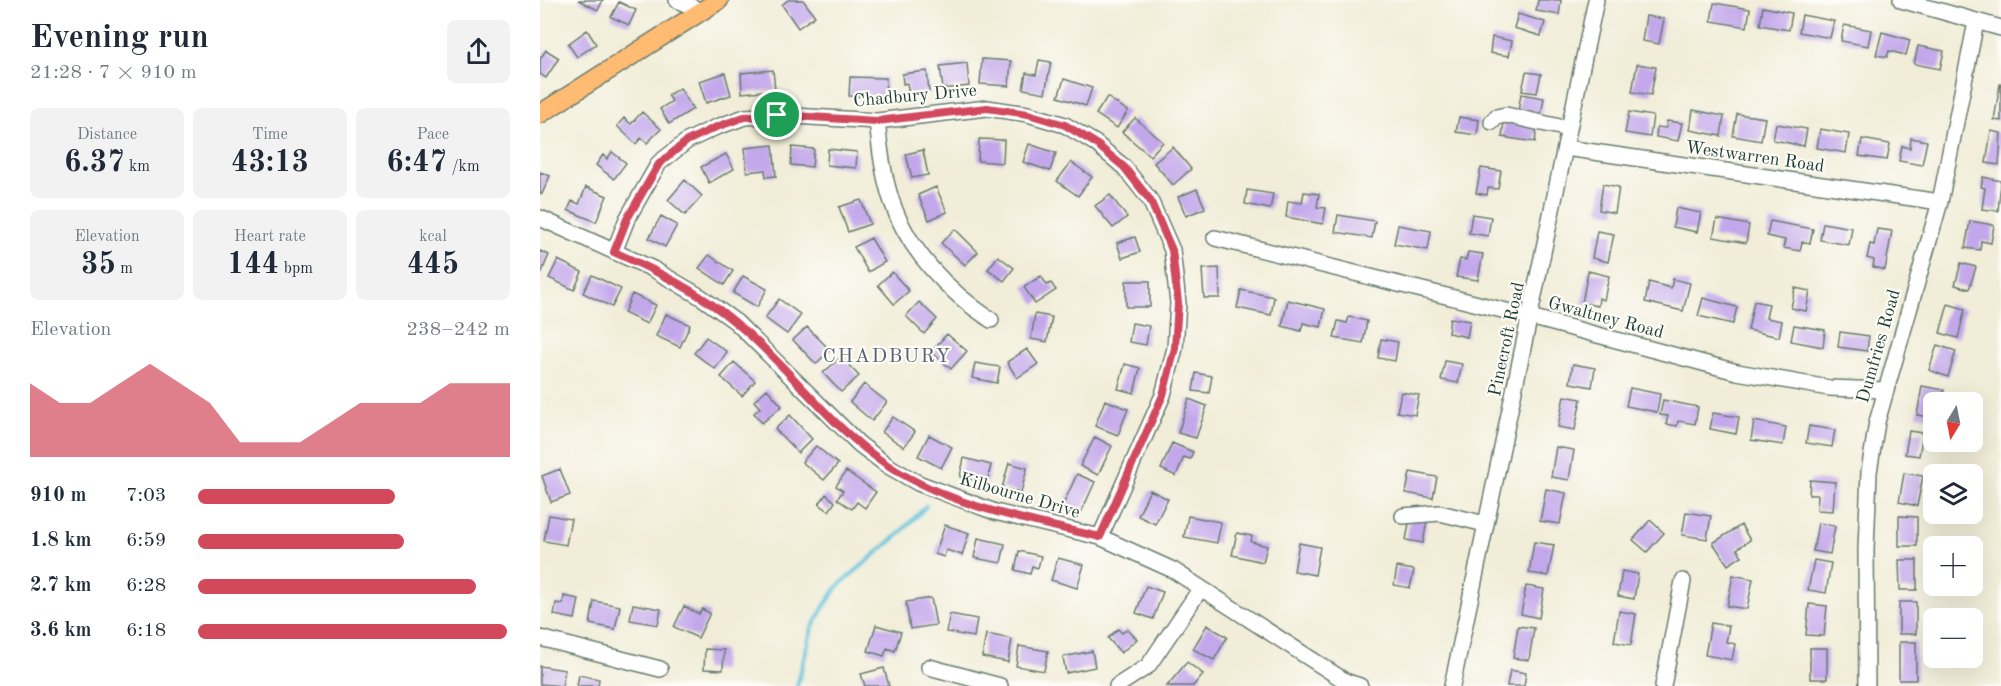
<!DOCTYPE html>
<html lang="en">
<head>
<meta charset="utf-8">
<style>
	:root { --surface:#fff; --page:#f2f2f3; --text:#1f2937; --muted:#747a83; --accent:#d1495b }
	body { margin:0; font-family:"Old Standard TT",serif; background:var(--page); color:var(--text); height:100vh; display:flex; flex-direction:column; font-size:22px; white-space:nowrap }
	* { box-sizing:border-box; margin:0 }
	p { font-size:20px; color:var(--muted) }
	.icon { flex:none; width:33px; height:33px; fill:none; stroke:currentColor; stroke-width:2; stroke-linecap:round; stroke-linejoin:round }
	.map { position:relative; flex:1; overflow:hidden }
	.sheet { display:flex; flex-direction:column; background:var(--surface); width:540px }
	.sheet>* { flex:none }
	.needle { width:39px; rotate:190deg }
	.fabs { position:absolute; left:1383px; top:392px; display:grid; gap:12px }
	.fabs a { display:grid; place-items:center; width:60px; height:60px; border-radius:9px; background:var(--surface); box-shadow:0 6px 24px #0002; font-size:30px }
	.pin { position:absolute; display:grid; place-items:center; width:51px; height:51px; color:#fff; margin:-26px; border:3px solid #fff; border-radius:50%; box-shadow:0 2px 6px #0007 }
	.round { display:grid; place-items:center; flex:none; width:63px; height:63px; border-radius:9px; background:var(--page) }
	.head { display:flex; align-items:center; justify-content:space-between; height:102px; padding:0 30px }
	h1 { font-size:33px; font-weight:600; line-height:45px }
	.figures { display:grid; grid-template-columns:repeat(3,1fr); gap:9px; height:102px; padding:6px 30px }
	.figures div { display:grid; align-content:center; border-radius:9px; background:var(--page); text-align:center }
	.figures b { font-size:30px; font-weight:600 }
	.figures small { font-size:16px; font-weight:400 }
	.figures p { font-size:16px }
	.chart { height:168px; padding:12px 30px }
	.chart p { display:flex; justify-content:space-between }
	.chart svg { width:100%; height:108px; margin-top:6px; fill:var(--accent); opacity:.7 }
	ul { padding:0 30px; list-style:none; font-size:20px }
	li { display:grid; grid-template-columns:96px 72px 1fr; align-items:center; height:45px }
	li i { height:15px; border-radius:8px; background:var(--accent) }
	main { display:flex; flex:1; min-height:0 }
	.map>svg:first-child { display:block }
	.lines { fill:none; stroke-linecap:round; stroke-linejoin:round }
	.stream { stroke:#5cc1da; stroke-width:4 }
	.building { fill:#c3a7eb }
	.minor-casing { stroke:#687b6d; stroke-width:18 }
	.major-casing { stroke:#687b6d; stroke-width:21 }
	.minor { stroke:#fff; stroke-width:15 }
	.major { stroke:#ffbb71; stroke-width:18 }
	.route-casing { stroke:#fff; stroke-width:12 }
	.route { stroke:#d1495b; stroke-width:8 }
	.labels { text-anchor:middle; stroke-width:4.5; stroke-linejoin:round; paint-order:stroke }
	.street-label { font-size:18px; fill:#1f3d34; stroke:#fdfcf7 }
	.neighbourhood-label { font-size:20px; letter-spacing:1.5px; fill:#586274; stroke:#fdfcf7 }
</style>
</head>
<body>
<main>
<section class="sheet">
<div class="head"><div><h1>Evening run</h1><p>21:28 · 7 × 910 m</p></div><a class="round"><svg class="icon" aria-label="share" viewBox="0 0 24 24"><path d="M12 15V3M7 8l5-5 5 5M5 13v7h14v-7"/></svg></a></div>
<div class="figures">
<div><p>Distance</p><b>6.37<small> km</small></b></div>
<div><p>Time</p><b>43:13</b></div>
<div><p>Pace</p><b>6:47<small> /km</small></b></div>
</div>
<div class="figures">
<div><p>Elevation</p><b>35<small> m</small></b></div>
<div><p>Heart rate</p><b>144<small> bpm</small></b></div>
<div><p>kcal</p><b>445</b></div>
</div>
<div class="chart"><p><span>Elevation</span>238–242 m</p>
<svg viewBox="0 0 160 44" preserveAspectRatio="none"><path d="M0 44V14L10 22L20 22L30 14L40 6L50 14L60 22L70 38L80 38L90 38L100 30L110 22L120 22L130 22L140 14L150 14L160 14V44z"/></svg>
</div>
<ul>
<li><b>910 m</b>7:03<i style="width:63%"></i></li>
<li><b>1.8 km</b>6:59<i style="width:66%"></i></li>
<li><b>2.7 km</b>6:28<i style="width:89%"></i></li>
<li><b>3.6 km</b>6:18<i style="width:99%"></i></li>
</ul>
</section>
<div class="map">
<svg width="1461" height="686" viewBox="0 0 1461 686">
	<rect width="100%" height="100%" fill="#fdfcf7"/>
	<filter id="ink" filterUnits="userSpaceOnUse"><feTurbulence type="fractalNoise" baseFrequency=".0167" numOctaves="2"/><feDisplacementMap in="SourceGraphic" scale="12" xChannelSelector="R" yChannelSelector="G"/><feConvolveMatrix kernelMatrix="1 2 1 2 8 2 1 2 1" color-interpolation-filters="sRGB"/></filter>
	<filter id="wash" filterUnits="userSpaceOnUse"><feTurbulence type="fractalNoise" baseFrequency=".008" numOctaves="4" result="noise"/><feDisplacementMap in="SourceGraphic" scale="24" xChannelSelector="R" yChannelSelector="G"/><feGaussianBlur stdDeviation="1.35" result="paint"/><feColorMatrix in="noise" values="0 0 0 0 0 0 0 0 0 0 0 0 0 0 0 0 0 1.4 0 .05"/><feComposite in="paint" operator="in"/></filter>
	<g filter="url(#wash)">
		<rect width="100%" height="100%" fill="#f1edd8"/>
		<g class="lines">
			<path class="stream" d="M257,686L272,628L283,608L298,586L359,534L386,506"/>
		</g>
		<g id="blocks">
			<path class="building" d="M38,0H63L58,10Z
				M248,0H263L275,16L258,28L242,5Z
				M998,0H1021L1019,15L996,11Z
				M79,2L96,10L89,25L71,17Z
				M1174,3L1210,9L1207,27L1171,21Z
				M1223,7L1252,13L1249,30L1220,25Z
				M978,14L1005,22L1001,36L974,28Z
				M1262,15L1294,21L1290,38L1259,32Z
				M1106,16L1124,19L1119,44L1102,41Z
				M1304,25L1331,30L1328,46L1301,41Z
				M47,30L56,44L37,57L28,44Z
				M1342,32L1370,40L1366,55L1349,51L1347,57L1336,55Z
				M952,37L972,41L969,56L950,53Z
				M1378,46L1404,51L1400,69L1374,64Z
				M6,50L19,58L6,78L0,74V59Z
				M442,59L471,61L469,86L440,84Z
				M499,60L511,62L505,93L483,89L486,73L496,75Z
				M427,63L429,86L403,89L400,66Z
				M1097,64L1116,67L1111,95L1092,92Z
				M233,70L235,90L202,93L201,73Z
				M387,71L389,92L369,94L367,83L363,84L362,74Z
				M986,72L1001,74L997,93L982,91Z
				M185,73L191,95L166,103L159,81Z
				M310,77L346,78L345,97L309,96Z
				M524,79L552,88L546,106L518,97Z
				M1460,84H1461V121L1454,120Z
				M140,88L153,109L129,124L120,109L132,101L128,95Z
				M981,94L1004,98L1001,115L978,111Z
				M567,97L588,111L577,128L556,114Z
				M1153,110L1184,116L1181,136L1150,130Z
				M102,112L121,129L107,143L101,138L96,144L77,126L84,118L91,124Z
				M1089,112L1113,116L1110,137L1085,133Z
				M1197,114L1225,118L1221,141L1193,136Z
				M919,117L939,120L937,135L916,132Z
				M595,118L623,142L610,156L582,132Z
				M964,121L997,127L995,142L962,137Z
				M1127,121L1142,123L1138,141L1116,137L1117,127L1126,128Z
				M1236,124L1267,129L1264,146L1233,140Z
				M1280,129L1309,134L1306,153L1277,148Z
				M1451,131L1461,133L1459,165L1446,163Z
				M1371,138L1387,141L1382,165L1359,161L1362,146L1370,148Z
				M439,139L464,140L463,163L438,161Z
				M1322,139L1350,144L1347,160L1319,156Z
				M489,144L516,153L510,171L483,162Z
				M233,145L236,176L226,177L225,170L207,172L205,148Z
				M252,147L274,149L272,167L251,165Z
				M633,147L651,169L633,185L614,163Z
				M288,149L317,152L316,168L287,165Z
				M383,150L388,175L372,178L366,154Z
				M72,152L86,163L74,179L56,165L63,155L67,159Z
				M186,154L194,169L169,183L161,167Z
				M531,162L552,177L538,196L517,181Z
				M941,168L961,171L958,189L948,188L947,195L936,193Z
				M0,172L10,176L2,194L0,193Z
				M1443,177L1461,181L1458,211L1442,209L1445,188L1441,187Z
				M145,180L162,196L145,215L128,200Z
				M1063,184L1079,187L1075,213L1059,210Z
				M46,187L67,196L56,222L28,210L32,201L39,204Z
				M396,187L407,212L389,220L378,195Z
				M657,189L665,208L646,216L638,197Z
				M707,190L733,194L730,209L705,204Z
				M764,192L779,194L777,207L786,208L783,224L746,217L748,201L762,203Z
				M570,195L587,217L573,228L555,206Z
				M321,200L330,224L308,232L299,207Z
				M1136,208L1161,213L1157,232L1133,227Z
				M932,214L951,217L948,236L929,233Z
				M798,215L835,221L832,238L795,232Z
				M121,216L137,225L125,247L109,238Z
				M1177,219L1209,225L1206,243L1173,237Z
				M1230,221L1273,229L1270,243L1262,242L1260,251L1243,248L1245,240L1227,236Z
				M1430,221L1454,225L1451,243L1441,241L1440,250L1425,248Z
				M1283,223L1312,228L1309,245L1280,240Z
				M858,225L891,231L888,250L854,244Z
				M415,229L438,252L425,265L401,243Z
				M1337,229L1352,231L1345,270L1333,267L1334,260L1327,258L1330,244L1334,245Z
				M1057,231L1074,234L1068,262L1052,258Z
				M595,237L600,252L582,258L577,243Z
				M331,238L345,262L328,272L314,247Z
				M0,251L9,255L0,276Z
				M928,252L943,254L938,280L916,277L920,259L926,260Z
				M169,255L193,271L184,285L159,268Z
				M458,256L474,268L464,281L448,269Z
				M18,260L42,272L34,290L9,278Z
				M1421,263L1436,267L1429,289L1415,285Z
				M679,268L680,298H664L662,269Z
				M1048,271L1069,276L1064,300L1059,298L1058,306L1042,303Z
				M352,272L369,291L354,304L338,285Z
				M52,275L81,289L72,307L43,293Z
				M203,276L227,289L217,307L193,293Z
				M501,276L507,285L511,283L516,290L495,304L484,287Z
				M1133,279L1150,283L1143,311L1105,302L1109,282L1131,288Z
				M586,281H610V307H586Z
				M1255,288L1270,291L1266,311L1251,308Z
				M701,290L734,297L731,315L697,308Z
				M92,294L116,305L107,324L84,313Z
				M1163,298L1197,307L1193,324L1158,316Z
				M239,299L261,315L247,334L225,318Z
				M748,300L785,309L781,327L763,323L761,331L742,326Z
				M1214,301L1229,304L1226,318L1242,321L1239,337L1208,330Z
				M379,302L397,319L384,334L366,316Z
				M1408,304L1425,309L1418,338L1400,333Z
				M126,314L150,325L140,347L116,336Z
				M495,314L512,317L507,342L491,339Z
				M809,317L827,321L823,343L794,338L798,321L807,323Z
				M910,318L930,321L927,337L908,333Z
				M592,323L609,326L606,345L589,342Z
				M1254,325L1285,330L1283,347L1251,341Z
				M267,327L290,350L276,364L253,340Z
				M1300,332L1329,336L1327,351L1298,347Z
				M407,334L427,351L411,369L391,352Z
				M166,337L187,352L175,369L154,353Z
				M841,339L858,342L855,361L838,358Z
				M1397,345L1416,351L1408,377L1389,370Z
				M487,349L498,364L477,378L467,362Z
				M301,357L319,376L301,392L283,373Z
				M905,361L922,364L918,383L901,380Z
				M194,362L215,381L202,396L181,377Z
				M435,363L460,367L457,383L432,378Z
				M585,364L600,368L594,393L578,389Z
				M1033,364L1055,368L1052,387L1030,383Z
				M656,373L672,376L669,393L653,391Z
				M324,384L347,402L332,421L310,402Z
				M1382,386L1404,390L1402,402H1394L1391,417L1377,415Z
				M1090,388L1120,394L1117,412L1086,406Z
				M227,389L242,406L222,423L214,413L220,408L214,401Z
				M861,392L879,395L875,415L857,412Z
				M1024,396L1041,399L1035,430L1018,427Z
				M649,399L667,406L656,438L638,433Z
				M565,400L588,409L578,435L555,426Z
				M1123,400L1158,407L1155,424L1138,421L1137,426L1126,424L1128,416L1120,415Z
				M1173,413L1199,417L1196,434L1170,429Z
				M250,415L272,439L258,453L235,429Z
				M353,417L375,432L364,447L342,432Z
				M1214,421L1246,427L1243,445L1211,440Z
				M1269,426L1295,430L1292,447L1266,443Z
				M1369,431L1383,433L1379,456L1365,454Z
				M389,435L412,447L401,468L378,456Z
				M555,437L572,446L558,475L540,466Z
				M632,443L653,452L650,459L644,457L636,476L621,469Z
				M276,446L298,464L284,480L262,462Z
				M1016,447L1034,450L1029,480L1011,477Z
				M424,458L451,465L447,483L420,477Z
				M469,463L487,468L481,493L462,488Z
				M20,469L30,495L11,502L2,476Z
				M306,471L336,492L325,508L317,502L312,509L297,499L303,491L296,486Z
				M870,472L897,477L893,498L866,493Z
				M1364,473L1383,476L1377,506L1359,502Z
				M537,474L555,482L540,515L522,507Z
				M1270,480L1295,482L1293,511L1277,510L1278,495H1269Z
				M1006,489L1026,493L1020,524L1000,521Z
				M610,490L628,499L615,524L598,516Z
				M286,494L295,502L289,511L279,504Z
				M1146,512L1171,516L1167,539L1142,535Z
				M9,515L31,519L26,545L4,541Z
				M648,516L681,522L677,543L644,537Z
				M1359,516L1377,517V546H1359Z
				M870,518L887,521L883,543L866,540Z
				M1110,520L1124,533L1107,552L1093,540Z
				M1278,523L1295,526L1290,554L1273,551Z
				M405,525L429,533L422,555L406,550L404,557L395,554Z
				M1201,525L1210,540L1197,549L1202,556L1188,565L1173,543Z
				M697,533L712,536L711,542L727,546L723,562L692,555Z
				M438,538L465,544L461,563L434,558Z
				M994,542L1014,545L1008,576L989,573Z
				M759,543L780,547L775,575L754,571Z
				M479,551L501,556L498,568L492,566L490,574L475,570Z
				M518,558L544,565L537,588L511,580Z
				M1274,560L1291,563L1286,593L1268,590Z
				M1359,560H1377V590H1360Z
				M857,567L874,570L870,588L854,585Z
				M1082,571L1098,574L1094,599L1078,596Z
				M1193,575L1213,579L1207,609L1187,606Z
				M606,586L623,592L613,619L596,613Z
				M986,586L1004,589L999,618L981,614Z
				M24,596L39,599L35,619L14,615L16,603L23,604Z
				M391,598L396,625L370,629L366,602Z
				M54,601L80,606L75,629L50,624Z
				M1359,602H1376V634H1359Z
				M93,604L121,609L118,625L90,620Z
				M1269,604L1287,606L1284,636L1266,635Z
				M144,606L159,614L162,609L170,613L158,638L134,627Z
				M1079,611L1096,614L1091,645L1074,642Z
				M410,614L437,619L434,637L406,632Z
				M1171,623L1189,626L1186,642L1195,644L1192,660L1165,655Z
				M336,625L361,632L355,651L347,648L344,656L328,651Z
				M667,625L687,637L674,660L653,649Z
				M978,626L994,628L989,660L973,658Z
				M578,629L582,633L587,629L597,639L581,653L568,638Z
				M446,634L472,639L468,662L442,657Z
				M1359,642H1376V680H1359Z
				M479,646L508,651L504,671L476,666Z
				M1270,648H1287V679H1270Z
				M165,649L184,650L183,670L164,669Z
				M552,651L555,667L526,673L523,657Z
				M647,662L663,674L653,686H627Z
				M0,666L25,670L22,686L0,684Z
				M344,668L349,686H325L321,674Z
				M970,670L986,673L984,686H967Z
				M39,675L59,679L58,686H37Z"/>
		</g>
	</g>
	<g filter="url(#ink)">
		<use href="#blocks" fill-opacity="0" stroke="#687b6d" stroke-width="1.5"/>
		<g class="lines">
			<defs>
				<path id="minor" d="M137,0L161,11
					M1361,0L1461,28
					M337,121C340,149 343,176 352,202C369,252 409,292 451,320
					M952,122L956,117L966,115L1029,129
					M1026,148L1400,202
					M0,218L113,269L161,297L196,322L319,444L348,466L378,483L455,512L560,537L633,570L805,681L820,686
					M675,238L990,317L1197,372L1289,388L1345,390
					M74,252L87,219L119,163L147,141L174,128L205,117L237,115L337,121L447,108L488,114L525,125L555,143L584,167L610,200L632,250L638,303L635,348L623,395L560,537
					M863,516L900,513L945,524
					M0,638L120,669
					M389,667L460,686
					M577,686L608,666L661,588
					M912,686L1056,0
					M1123,686L1143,581
					M1327,686L1326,550L1329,472L1337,422L1400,202L1436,22"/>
				<path id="major" d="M0,114L179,0"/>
			</defs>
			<use href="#minor" class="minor-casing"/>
			<use href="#major" class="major-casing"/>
			<use href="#minor" class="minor"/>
			<use href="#major" class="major"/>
		</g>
	</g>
	<g class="lines" filter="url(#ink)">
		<defs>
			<path id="route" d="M447,108L488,114L525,125L555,143L584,167L610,200L632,250L638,303L635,348L623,395L560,537C488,520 412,507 349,466C290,428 250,367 196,323C160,292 117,271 74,252L87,219L119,164L147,141L174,128L204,117L237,115L337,121Z"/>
		</defs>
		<use href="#route" class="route-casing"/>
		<use href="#route" class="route"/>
	</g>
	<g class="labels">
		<g class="street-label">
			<text transform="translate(375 95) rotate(-5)" y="6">Chadbury Drive</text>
			<text transform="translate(1215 156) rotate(8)" y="6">Westwarren Road</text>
			<text transform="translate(1066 317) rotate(15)" y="6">Gwaltney Road</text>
			<text transform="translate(966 339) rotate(-78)" y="6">Pinecroft Road</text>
			<text transform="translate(1338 346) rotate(-74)" y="6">Dumfries Road</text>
			<text transform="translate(480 495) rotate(16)" y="6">Kilbourne Drive</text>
		</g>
		<g class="neighbourhood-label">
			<text x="347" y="362">CHADBURY</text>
		</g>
	</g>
</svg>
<div class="fabs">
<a><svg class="needle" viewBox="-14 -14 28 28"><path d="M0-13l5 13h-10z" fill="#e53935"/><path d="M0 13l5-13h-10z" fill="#747a83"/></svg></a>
<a><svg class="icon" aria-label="layers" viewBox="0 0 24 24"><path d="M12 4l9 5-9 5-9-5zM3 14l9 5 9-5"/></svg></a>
<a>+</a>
<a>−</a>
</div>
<div class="pin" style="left:237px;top:115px;background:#1e9e55"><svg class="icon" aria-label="arrive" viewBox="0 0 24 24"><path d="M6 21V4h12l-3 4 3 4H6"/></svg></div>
</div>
</main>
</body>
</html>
